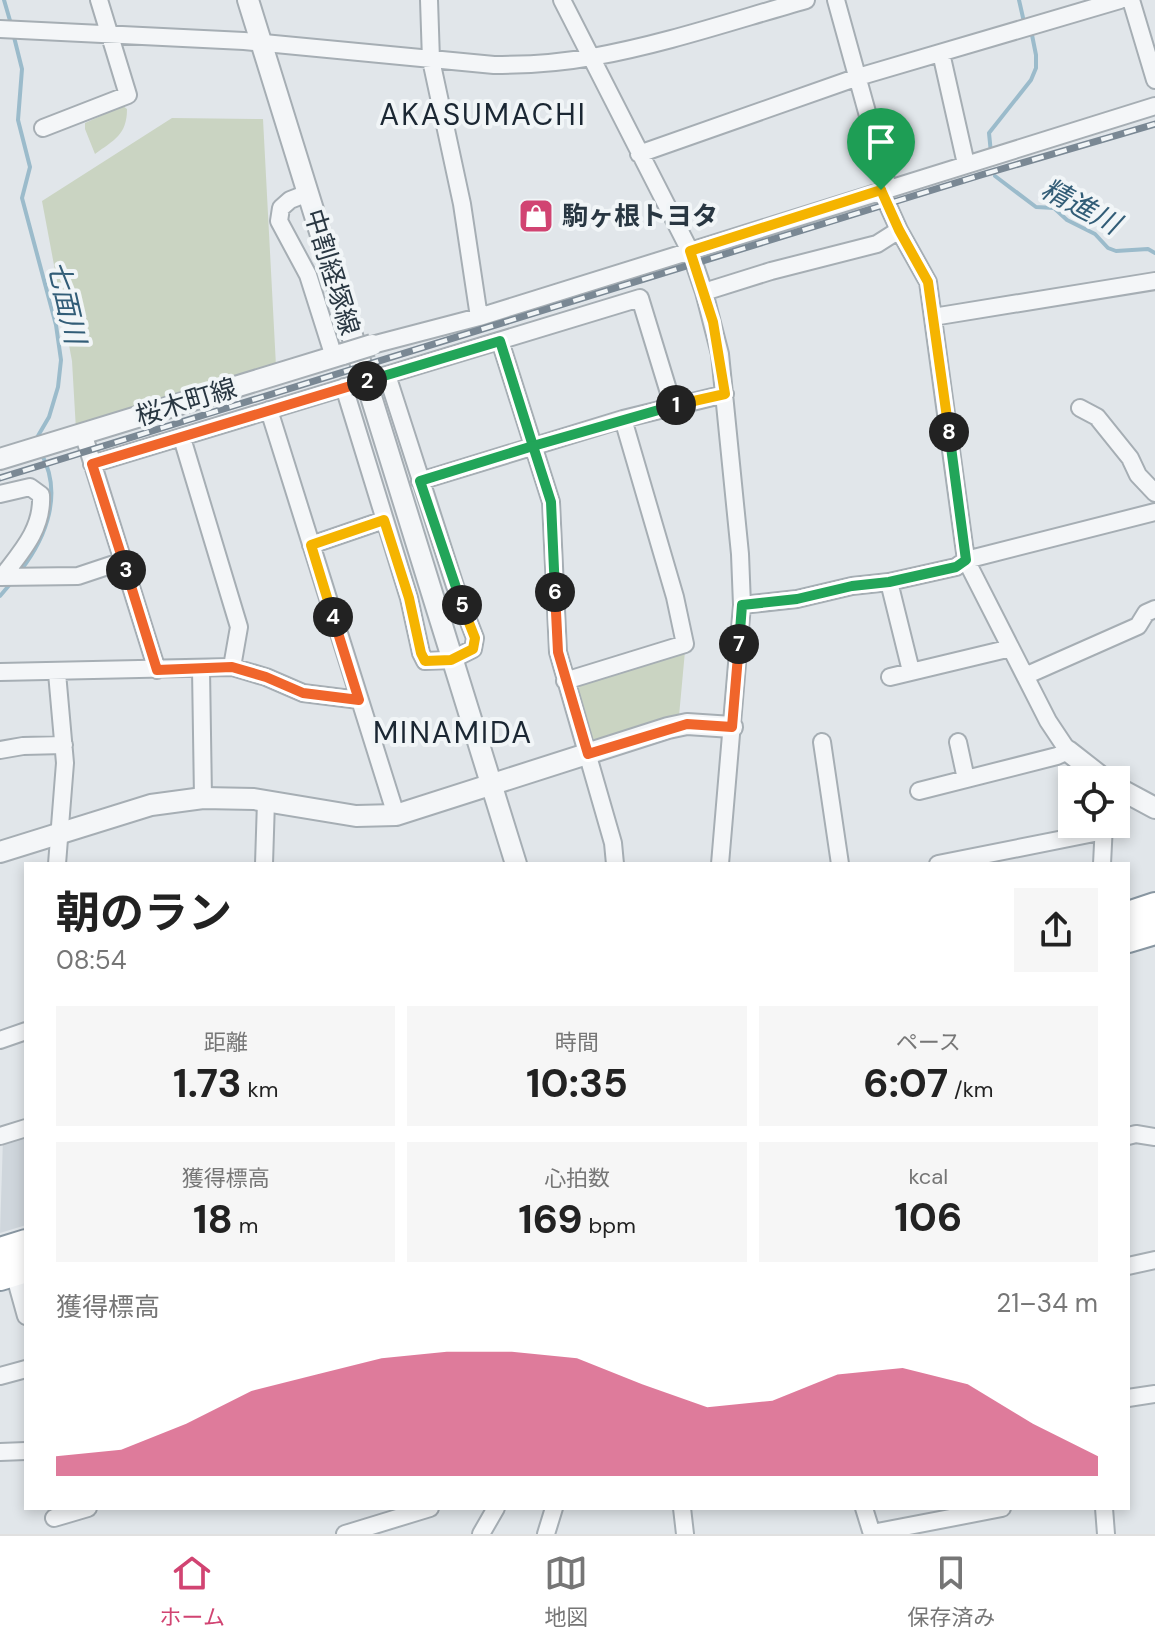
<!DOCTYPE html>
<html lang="ja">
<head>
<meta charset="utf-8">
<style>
	:root { --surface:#fff; --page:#f6f6f6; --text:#222; --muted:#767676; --line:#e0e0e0; --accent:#d14472 }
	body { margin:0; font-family:"DM Sans","Noto Sans JP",sans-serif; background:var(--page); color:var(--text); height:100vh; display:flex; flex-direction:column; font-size:30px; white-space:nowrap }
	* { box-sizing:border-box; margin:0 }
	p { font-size:26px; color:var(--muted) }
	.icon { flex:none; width:44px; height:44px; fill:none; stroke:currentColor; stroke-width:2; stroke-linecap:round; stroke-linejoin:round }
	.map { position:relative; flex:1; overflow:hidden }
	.panel { position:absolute; left:24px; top:862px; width:1106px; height:648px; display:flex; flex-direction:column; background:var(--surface); border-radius:0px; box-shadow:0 4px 12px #0003 }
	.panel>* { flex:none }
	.controls { position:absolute; left:1058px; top:766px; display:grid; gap:16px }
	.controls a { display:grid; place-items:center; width:72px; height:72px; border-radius:0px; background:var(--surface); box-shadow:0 4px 12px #0003; font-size:40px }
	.pin { position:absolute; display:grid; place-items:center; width:68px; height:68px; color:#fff; margin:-82px -34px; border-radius:50% 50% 50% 0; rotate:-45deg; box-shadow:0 0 8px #0007 }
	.pin .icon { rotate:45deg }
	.km { position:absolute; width:40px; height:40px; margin:-20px; border-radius:50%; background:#222; color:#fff; font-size:22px; line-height:40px; text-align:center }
	.round { display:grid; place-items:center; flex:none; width:84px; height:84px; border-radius:0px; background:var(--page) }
	.head { display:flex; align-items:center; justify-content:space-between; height:136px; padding:0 32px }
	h1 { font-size:44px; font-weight:700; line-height:60px }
	.figures { display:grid; grid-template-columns:repeat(3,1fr); gap:12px; height:136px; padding:8px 32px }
	.figures div { display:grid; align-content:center; border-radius:0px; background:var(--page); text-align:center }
	.figures b { font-size:40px; font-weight:700 }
	.figures small { font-size:22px; font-weight:400 }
	.figures p { font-size:22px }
	.chart { height:224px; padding:16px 32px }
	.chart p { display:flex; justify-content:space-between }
	.chart svg { width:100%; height:144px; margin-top:8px; fill:var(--accent); opacity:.7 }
	.dock { display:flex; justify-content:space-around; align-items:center; height:112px; border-top:2px solid var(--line); background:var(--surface); font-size:22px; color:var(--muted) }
	.dock a { display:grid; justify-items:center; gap:4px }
	.dock .on { color:var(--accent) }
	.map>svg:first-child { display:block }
	.built { fill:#cfd6dc }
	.green { fill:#cad4c2 }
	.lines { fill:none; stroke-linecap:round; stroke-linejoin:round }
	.stream { stroke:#9bbbcb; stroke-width:4 }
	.minor-casing { stroke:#a6aeb4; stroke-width:20 }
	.tertiary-casing { stroke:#a6aeb4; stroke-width:24 }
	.trunk-casing { stroke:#8896a1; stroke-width:30 }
	.minor { stroke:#f4f6f8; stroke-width:16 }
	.tertiary { stroke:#f4f6f8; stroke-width:20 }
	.trunk { stroke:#fff; stroke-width:26 }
	.rail-casing { stroke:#7a8894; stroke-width:7 }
	.rail { stroke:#f1f5f7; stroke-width:4; stroke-dasharray:12; stroke-linecap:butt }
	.minor-bridge-casing { stroke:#a6aeb4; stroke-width:20; stroke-linecap:butt }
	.tertiary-bridge-casing { stroke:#a6aeb4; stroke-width:24; stroke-linecap:butt }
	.minor-bridge { stroke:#f4f6f8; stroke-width:16 }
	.tertiary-bridge { stroke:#f4f6f8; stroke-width:20 }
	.split-1-casing { stroke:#fff; stroke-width:16 }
	.split-2-casing { stroke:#fff; stroke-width:16 }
	.split-3-casing { stroke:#fff; stroke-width:16 }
	.split-4-casing { stroke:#fff; stroke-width:16 }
	.split-5-casing { stroke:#fff; stroke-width:16 }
	.split-6-casing { stroke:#fff; stroke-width:16 }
	.split-7-casing { stroke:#fff; stroke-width:16 }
	.split-8-casing { stroke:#fff; stroke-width:16 }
	.split-9-casing { stroke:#fff; stroke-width:16 }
	.split-1 { stroke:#f5b400; stroke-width:10 }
	.split-2 { stroke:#22a559; stroke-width:10 }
	.split-3 { stroke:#f0652b; stroke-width:10 }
	.split-4 { stroke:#f0652b; stroke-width:10 }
	.split-5 { stroke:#f5b400; stroke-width:10 }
	.split-6 { stroke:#22a559; stroke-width:10 }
	.split-7 { stroke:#f0652b; stroke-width:10 }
	.split-8 { stroke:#22a559; stroke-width:10 }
	.split-9 { stroke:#f5b400; stroke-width:10 }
	.labels { text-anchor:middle; stroke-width:8; stroke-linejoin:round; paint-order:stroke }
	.poi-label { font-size:26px; font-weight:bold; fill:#293742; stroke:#f1f5f7; text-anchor:start }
	.street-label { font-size:26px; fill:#293742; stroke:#f1f5f7 }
	.water-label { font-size:28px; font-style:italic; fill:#325d77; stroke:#f1f5f7 }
	.quarter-label { font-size:30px; letter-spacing:2px; fill:#1b2733; stroke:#f1f5f7 }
</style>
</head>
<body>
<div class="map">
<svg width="1155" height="1534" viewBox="0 0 1155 1534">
	<rect width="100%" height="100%" fill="#e1e6ea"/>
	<path class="built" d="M26,1132V1225L0,1233L3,1139Z"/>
	<path class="green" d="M123,106L127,109C127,135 114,140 95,154L85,129V123Z
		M172,118L263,119L276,366L76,430L72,361L42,201Z
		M685,651L679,716L594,740L588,737L574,690L576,683Z"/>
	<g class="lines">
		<path class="stream" d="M4,0L11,24
			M1019,0L1024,22
			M13,33L22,69L18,120L30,167L22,198L56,325L61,360L58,387L49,417L35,441
			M991,153L989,133L1031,80L1036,68V55L1032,35
			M995,176L1036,207L1054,208L1067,220L1095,234L1108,248L1116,251L1148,249L1155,253
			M21,570C47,536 63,493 41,453
			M0,596L11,583"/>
		<defs>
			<path id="minor" d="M429,0L431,60L462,204L479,317
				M562,0L690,251L704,292L720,354L740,554L742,605L720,864
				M836,0L888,188
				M1131,0L1155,80
				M0,29L244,41L494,65C527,65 560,63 592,57C665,44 735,20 806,0
				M941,53L966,164
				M43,128L128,95L99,0
				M639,154L858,77L1120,0
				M881,190L899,230L928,282L966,560L1048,721L1068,751L1057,756L919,791
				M308,193L290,200L281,208L279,221L308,275L334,357
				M704,292L771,271L877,244L899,230
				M933,317L1155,281
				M500,341L551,502L558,652L613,843L615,864
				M372,345L479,317L1155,106
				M380,377L640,298L673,406
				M344,387L409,598L421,653L425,661L451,660L473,649L475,638L455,586L387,375
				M1080,408L1097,417L1130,458L1138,475L1155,493
				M269,410L396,815
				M83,433L157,670
				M182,438L239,627L232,667
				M92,464L349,386
				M420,481L623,419L725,394
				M0,494L30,487L41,495C43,529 21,552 2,577
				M311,545L384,520
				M0,577L78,576L123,561
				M889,582L911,671
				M742,605L797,599L852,586L889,582L956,567L966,560L1155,512
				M201,669L203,798
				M0,672L232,667L266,677L303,693L359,700
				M1025,676L1138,626L1146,613L1155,609
				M890,677L1011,648
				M565,681L685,644L675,597L623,419
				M822,742L840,864
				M958,742L966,779
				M0,750L23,746L64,745
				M57,864L65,763L57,673
				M264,864L266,801
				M938,864L1104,831
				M1102,864L1104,824
				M0,1040L26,1031
				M0,1136L26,1128
				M1128,1136L1136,1134L1155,1137
				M1128,1266L1155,1260
				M14,1273L26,1316
				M0,1376L26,1369
				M1128,1398L1155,1394
				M0,1452L26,1451
				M682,1508L685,1534
				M864,1508L872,1534
				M1104,1508L1106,1534
				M54,1518L88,1508
				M872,1533L1002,1508
				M345,1534L430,1508
				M481,1534L496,1508
				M546,1534L554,1508"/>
			<path id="tertiary" d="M248,0L516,864
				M0,459L343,354
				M1068,751L1105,780
				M1116,787L1155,808
				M0,852L151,805L203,798L254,799L356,816L396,815L668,728L687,724L732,727"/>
			<path id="trunk" d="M1128,915L1155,906
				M1128,939L1155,931
				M0,1251L26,1243
				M0,1277L26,1269"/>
		</defs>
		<use href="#minor" class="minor-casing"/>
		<use href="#tertiary" class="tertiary-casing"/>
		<use href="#trunk" class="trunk-casing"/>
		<use href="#minor" class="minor"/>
		<use href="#tertiary" class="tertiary"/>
		<use href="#trunk" class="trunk"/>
		<defs>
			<path id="rail" d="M0,478L981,175L1155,124"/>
		</defs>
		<use href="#rail" class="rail-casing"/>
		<use href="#rail" class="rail"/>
		<defs>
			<path id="minor-bridge" d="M349,386L380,377"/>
			<path id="tertiary-bridge" d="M343,354L372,345"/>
		</defs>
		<use href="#minor-bridge" class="minor-bridge-casing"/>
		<use href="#tertiary-bridge" class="tertiary-bridge-casing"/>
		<use href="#minor-bridge" class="minor-bridge"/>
		<use href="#tertiary-bridge" class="tertiary-bridge"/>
	</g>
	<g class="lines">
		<defs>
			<path id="split-1" d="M676,405L725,394L713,322L690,251L881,190"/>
			<path id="split-2" d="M367,381L500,341L533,446L676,405"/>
			<path id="split-3" d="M126,570L92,464L367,381"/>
			<path id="split-4" d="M126,570L157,670L232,667L266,677L303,693L359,700L333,617"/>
			<path id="split-5" d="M333,617L311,545L384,520L409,598L421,653L425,661L451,660L473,649L475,638L462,605"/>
			<path id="split-6" d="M462,605L420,481L533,446L551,502L555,592"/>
			<path id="split-7" d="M555,592L558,652L588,754L687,724L732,727L739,644"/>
			<path id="split-8" d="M739,644L742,605L797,599L852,586L889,582L956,567L966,560L949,432"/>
			<path id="split-9" d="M881,190L899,230L928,282L949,432"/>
		</defs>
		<use href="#split-1" class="split-1-casing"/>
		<use href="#split-2" class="split-2-casing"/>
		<use href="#split-3" class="split-3-casing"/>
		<use href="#split-4" class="split-4-casing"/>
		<use href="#split-5" class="split-5-casing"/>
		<use href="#split-6" class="split-6-casing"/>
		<use href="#split-7" class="split-7-casing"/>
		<use href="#split-8" class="split-8-casing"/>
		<use href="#split-9" class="split-9-casing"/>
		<use href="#split-1" class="split-1"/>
		<use href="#split-2" class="split-2"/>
		<use href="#split-3" class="split-3"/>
		<use href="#split-4" class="split-4"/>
		<use href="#split-5" class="split-5"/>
		<use href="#split-6" class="split-6"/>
		<use href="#split-7" class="split-7"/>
		<use href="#split-8" class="split-8"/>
		<use href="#split-9" class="split-9"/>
	</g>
	<defs>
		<symbol id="shop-square" viewBox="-11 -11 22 22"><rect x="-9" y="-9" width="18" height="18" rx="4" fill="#d14472" stroke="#f1f5f7"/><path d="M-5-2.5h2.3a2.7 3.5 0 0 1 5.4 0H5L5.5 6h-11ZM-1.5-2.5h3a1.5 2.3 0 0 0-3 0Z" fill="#fff"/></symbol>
	</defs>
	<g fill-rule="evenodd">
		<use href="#shop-square" x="516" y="196" width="40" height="40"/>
	</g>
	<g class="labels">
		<g class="poi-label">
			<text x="562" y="225">駒ヶ根トヨタ</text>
		</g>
		<g class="street-label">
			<text transform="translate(332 272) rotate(73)" y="9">中割経塚線</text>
			<text transform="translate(186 402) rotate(-17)" y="9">桜木町線</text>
		</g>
		<g class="water-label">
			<text transform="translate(1081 206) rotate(28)" y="10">精進川</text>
			<text transform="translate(67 302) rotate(77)" y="10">七面川</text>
		</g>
		<g class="quarter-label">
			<text x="483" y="125">AKASUMACHI</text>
			<text x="453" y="743">MINAMIDA</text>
		</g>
	</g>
</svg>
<div class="controls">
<a><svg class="icon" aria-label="locate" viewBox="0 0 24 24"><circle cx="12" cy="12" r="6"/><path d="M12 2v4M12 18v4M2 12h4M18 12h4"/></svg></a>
</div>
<div class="pin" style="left:881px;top:190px;background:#1e9e55"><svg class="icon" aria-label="arrive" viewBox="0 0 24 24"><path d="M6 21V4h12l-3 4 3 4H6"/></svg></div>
<b class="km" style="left:676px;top:405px">1</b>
<b class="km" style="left:367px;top:381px">2</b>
<b class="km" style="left:126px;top:570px">3</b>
<b class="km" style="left:333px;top:617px">4</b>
<b class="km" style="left:462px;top:605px">5</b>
<b class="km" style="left:555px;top:592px">6</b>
<b class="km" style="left:739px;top:644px">7</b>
<b class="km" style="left:949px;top:432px">8</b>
<section class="panel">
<div class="head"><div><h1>朝のラン</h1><p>08:54</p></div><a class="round"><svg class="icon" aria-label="share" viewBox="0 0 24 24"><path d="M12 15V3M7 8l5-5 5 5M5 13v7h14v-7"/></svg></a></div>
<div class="figures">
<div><p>距離</p><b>1.73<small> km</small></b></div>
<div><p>時間</p><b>10:35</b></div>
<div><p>ペース</p><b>6:07<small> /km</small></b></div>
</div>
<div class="figures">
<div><p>獲得標高</p><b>18<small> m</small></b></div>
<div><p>心拍数</p><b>169<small> bpm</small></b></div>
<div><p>kcal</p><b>106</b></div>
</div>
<div class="chart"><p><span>獲得標高</span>21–34 m</p>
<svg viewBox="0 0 160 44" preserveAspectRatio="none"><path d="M0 44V38L10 36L20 28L30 18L40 13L50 8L60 6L70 6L80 8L90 16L100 23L110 21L120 13L130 11L140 16L150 28L160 38V44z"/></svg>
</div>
</section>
</div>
<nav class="dock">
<a class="on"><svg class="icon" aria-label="home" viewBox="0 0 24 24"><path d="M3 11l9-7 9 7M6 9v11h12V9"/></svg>ホーム</a>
<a><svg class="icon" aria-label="map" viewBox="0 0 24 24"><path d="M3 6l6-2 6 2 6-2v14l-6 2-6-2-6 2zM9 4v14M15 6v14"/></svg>地図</a>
<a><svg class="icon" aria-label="saved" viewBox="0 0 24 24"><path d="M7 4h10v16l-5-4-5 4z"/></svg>保存済み</a>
</nav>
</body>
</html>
